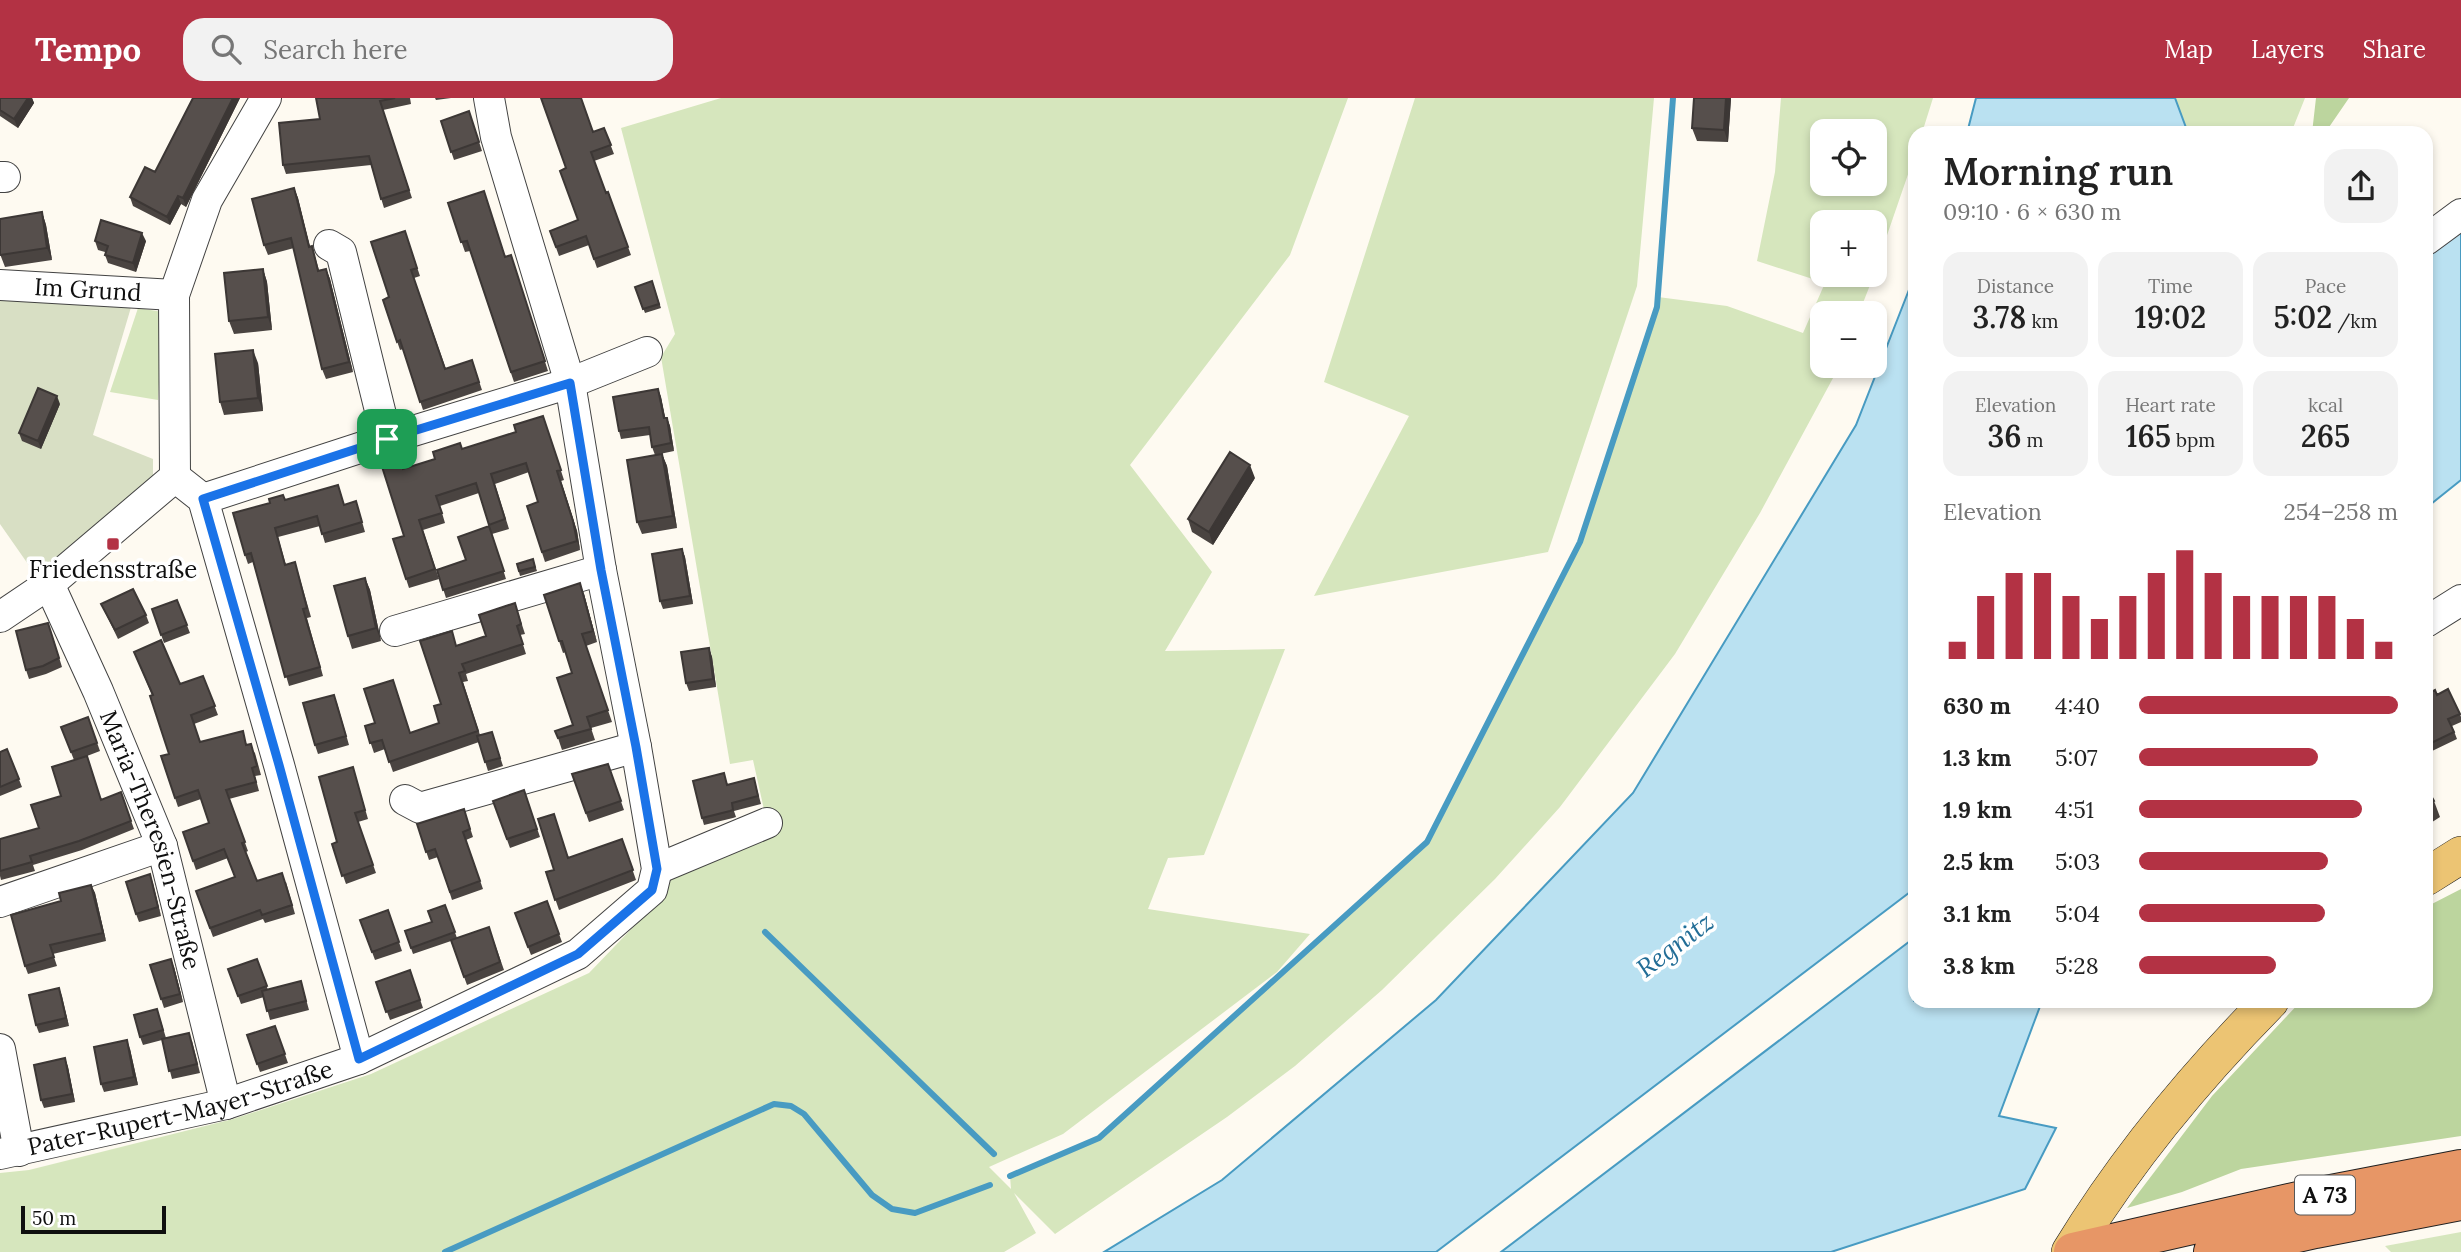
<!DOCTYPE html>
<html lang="en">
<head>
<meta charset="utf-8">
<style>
	:root { --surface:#fff; --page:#f2f2f2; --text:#222; --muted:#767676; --accent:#b33244 }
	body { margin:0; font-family:Lora,serif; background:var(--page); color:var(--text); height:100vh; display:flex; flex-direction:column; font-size:26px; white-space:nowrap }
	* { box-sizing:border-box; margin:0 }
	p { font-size:23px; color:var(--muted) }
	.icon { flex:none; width:38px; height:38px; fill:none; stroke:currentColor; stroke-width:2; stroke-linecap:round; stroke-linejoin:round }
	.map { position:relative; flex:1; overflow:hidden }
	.sheet { position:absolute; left:1908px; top:28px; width:525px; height:882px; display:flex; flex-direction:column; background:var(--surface); border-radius:21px; box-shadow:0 4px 10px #0003 }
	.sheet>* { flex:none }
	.controls { position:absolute; left:1810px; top:21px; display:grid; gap:14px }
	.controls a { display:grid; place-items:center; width:77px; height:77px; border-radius:14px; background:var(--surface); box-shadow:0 4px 10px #0003; font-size:35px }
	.scale { position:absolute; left:21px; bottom:18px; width:145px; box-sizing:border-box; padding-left:7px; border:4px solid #0f0f0f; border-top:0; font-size:19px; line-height:24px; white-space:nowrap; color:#0f0f0f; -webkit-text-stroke:5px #fff; paint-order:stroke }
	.pin { position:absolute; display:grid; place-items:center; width:60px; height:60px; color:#fff; margin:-30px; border-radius:14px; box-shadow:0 4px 10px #0006 }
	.round { display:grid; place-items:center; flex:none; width:74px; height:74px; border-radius:21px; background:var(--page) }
	.overview { display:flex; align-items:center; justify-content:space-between; height:119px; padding:0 35px }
	h1 { font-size:38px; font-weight:600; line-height:52px }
	.stats { display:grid; grid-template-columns:repeat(3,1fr); gap:10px; height:119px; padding:7px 35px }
	.stats div { display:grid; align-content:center; border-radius:18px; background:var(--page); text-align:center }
	.stats b { font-size:30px; font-weight:600 }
	.stats small { font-size:19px; font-weight:400 }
	.stats p { font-size:19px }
	.chart { height:196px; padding:14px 35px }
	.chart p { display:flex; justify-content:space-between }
	.chart svg { width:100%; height:126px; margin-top:7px; stroke:var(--accent); stroke-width:6 }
	ul { padding:0 35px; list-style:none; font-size:23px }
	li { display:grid; grid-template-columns:112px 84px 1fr; align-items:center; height:52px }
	li i { height:18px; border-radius:9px; background:var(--accent) }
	header { display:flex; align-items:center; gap:42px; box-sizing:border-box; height:98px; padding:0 35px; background:var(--accent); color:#fff }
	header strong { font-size:33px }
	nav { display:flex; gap:38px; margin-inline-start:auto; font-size:24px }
	.search { width:490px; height:63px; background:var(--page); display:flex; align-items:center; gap:18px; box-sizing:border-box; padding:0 24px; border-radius:21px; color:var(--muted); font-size:26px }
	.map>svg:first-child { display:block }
	.green { fill:#d6e6bd; fill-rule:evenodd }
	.forest { fill:#bcd59e }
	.cemetery { fill:#d8dfc4 }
	.water { fill:#bae1f1; stroke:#489bc2; stroke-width:2 }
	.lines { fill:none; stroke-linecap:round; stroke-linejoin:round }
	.stream { stroke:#489bc2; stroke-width:6 }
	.minor-casing { stroke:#424242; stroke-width:32 }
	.major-casing { stroke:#202020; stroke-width:38 }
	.highway-casing { stroke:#202020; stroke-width:40 }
	.minor { stroke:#fff; stroke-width:30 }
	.major { stroke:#ecc473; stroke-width:37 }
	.highway { stroke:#e79666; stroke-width:38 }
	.wall { fill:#4a4441 }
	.shaded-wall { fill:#3c3735 }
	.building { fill:#564f4c; stroke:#3c3735; stroke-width:2 }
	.route-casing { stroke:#fff; stroke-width:14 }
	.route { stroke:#1a73e8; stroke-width:9 }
	.poi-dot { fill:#b33244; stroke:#fff; stroke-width:2.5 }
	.labels { text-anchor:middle; stroke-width:7; stroke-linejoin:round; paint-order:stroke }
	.shield { fill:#fff; stroke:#575757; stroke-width:2 }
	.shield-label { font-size:23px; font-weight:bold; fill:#0f0f0f }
	.street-label { font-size:24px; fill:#0f0f0f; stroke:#fff }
	.poi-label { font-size:24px; fill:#0f0f0f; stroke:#fff }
	.water-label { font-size:26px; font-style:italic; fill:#226d96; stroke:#fff }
</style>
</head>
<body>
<header>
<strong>Tempo</strong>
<div class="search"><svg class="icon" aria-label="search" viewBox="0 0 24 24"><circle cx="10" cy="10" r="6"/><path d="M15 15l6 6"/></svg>Search here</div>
<nav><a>Map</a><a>Layers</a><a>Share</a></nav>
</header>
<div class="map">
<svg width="2461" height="1154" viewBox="0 0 2461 1154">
	<rect width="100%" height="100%" fill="#fefaf1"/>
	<path class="green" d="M721,0H1348L1290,157L1130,367L1212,474L1165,553L1285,551L1204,757L1168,760L1148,811L1310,836L1277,874L1063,1036L989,1069L1011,1091L1010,1078L1099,1040L1427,744L1580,444L1657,209L1658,199L1727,208L1803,235L1825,185L1757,163L1775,74L1781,0H1933L1922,35H1914V59L1874,175V124H1822V177H1874L1859,215H1822V268L1839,269L1760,415L1675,556L1560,709L1495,781L1382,892L1295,968L1227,1019L1055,1136L1014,1095L1036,1135L1004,1154H0V1075L29,1072L233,1021L371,976L589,875L663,798L652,792L767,725L753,662L730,666L661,259L675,236L621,30ZM1822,33H1874V86H1822Z
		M1415,0H1654L1637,188L1548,454L1314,498L1409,318L1324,284Z
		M2175,0H2305L2291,35H2188Z
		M138,210L163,214L158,302L110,294Z
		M2461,1134V1154H2391L2385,1148Z"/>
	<path class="forest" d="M2316,0H2349L2325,35H2312Z
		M2461,791V1038L2241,1071L2182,1094L2127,1110L2212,998L2301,903H2426V809Z"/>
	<path class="cemetery" d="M0,200L132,206L93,337L153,361V382L37,479L0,426Z"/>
	<path class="water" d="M1976,0H2175L2188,35H1967Z
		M2461,127V382L2426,410V151Z
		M1914,179V791L1436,1154H1104L1222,1082L1436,902L1633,695L1856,327Z
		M1914,840V903H2042L1999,1018L2056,1030L2025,1091L1831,1154H1501Z"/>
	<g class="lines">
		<path class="stream" d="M765,834L994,1056
			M1010,1078L1099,1040L1427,744L1580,444L1657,209L1673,0
			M445,1154L774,1006L791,1008L804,1016L872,1097L892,1111L915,1115L990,1087"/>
		<defs>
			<g id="minor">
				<path d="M0,79H5"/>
				<path d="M2426,142L2461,116"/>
				<path d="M329,147L341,154L387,341"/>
				<path id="s1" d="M0,187L174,197"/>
				<path d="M175,379L203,401L279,667L359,961"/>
				<path d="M203,401L387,341L570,285L647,254"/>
				<path id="s2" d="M49,486L98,593L162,748L226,1006"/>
				<path d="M0,519L49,486L175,379L174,197L207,102L266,0"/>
				<path d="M2426,524L2461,502"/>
				<path d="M395,533L601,472"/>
				<path d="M405,702L420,710L636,649"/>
				<path d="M657,771L767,725"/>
				<path d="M0,804L162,748"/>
				<path d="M0,951L19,1053"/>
				<path id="s3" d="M0,1056L226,1006L359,961L578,856L652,792L657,771L636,649L601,472L570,285L496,39L489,0"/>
			</g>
			<path id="major" d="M2426,779L2461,757
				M2070,1154C2126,1062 2194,980 2270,903"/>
			<path id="highway" d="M2073,1154L2316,1099L2461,1071
				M2213,1154L2315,1131L2461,1103"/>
		</defs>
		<use href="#minor" class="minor-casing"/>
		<use href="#major" class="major-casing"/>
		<use href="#highway" class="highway-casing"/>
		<use href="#minor" class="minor"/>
		<use href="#major" class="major"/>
		<use href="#highway" class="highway"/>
	</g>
	<path class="wall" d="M0,0H32L34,5L18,30L0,18Z
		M193,0H240L186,109L181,106L170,127L133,108L130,99L155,74Z
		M316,0H410L411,6L383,12L412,100L384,110L371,67L286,76L283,67L320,21Z
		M435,0H451L436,2Z
		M1731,0L1728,44L1697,43L1692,30Z
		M469,13L482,53L454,62L441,23Z
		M604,30L614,56L594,63L606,95L608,94L631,157L597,170L589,147L559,158L550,133L578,122L566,70L593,34Z
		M294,90L298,100L310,148H312L319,172L326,171L330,181L353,274L326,281L322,271L294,150L268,157L264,147Z
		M448,105L506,159L511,157L548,273L514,284L470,153L465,154Z
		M42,114L46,127L52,162L5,169L0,156Z
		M405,133L420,178L414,180L446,271L472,262L482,292L423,312L403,251L400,252L383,202L389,199Z
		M95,143H146L136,174L108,165L105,157V154L98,152Z
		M263,171L267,184L272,232L234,236L229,223Z
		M652,183L661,210L645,215L635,189Z
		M258,265L263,313L224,317L220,304Z
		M658,291L661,299L665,320H667L670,328L674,353L655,357L652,349L650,337L621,341L619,333Z
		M60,306L41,351L22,343L19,335Z
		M543,318L564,382L561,383L577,433L580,452L545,464L527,408L538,404L529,374L495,386L509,431L492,436L506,481L446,500L437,472L466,462L489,428L479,395L440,408L445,425L423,432L439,481L409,490L393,441L404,438V371L516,334Z
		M662,356L667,368L677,430L642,436L637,424Z
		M1255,380L1213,447L1192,434L1188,421Z
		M341,396L344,407L359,413L365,434L325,445L320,428L278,439L286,467L298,474L311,519L307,520L323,578L289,588L253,464L248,466L245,457L285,402Z
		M682,451L685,459L693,506L663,511L660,503Z
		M533,461L537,473L520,478L517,466Z
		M365,480L370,492L381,543L352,551L348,538Z
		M584,496L597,544L586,548L612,624L591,630L595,642L562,652L558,640L573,627L572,575L566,554L563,555L559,543Z
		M177,502L190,535L164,545L152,511Z
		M515,505L525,536L520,537L526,556L466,576L468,583L463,584L480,637L492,634L503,668L488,673L479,644L393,674L385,651L374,655L365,628L411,635L439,625L441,606L457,548L486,538Z
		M101,506L146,517L149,525L118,541Z
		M51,533L62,569L46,576L29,581L26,572Z
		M709,550L712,559L716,589L689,593L686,585Z
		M134,554L180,586L203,578L218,617L194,626L200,644L247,647L255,655L261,677L255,678L259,693L229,701L248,753L246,754L257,783L286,784L295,816L265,825L263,821L213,839L196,793L235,779L228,760L196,772L183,734L209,725L201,701L178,709L161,658L169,656L152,597Z
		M2426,597H2437L2460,616L2461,619V624L2452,628L2457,641L2430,654L2426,644Z
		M337,605L349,647L318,656L315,647Z
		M88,619L100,653L87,658L101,702L121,694L134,731L82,752L33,767L35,773L1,782L0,778V741L39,730L61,698L74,662L61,629Z
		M7,651L22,689L0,698V654Z
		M608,666L624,712L589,724L572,676Z
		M353,669L368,721L358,724L376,775L346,786L332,746L337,744Z
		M754,680L761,706L734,713L736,719L733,720L704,727L702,720L728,687Z
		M2426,689L2434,703L2440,719L2426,728Z
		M524,692L540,739L510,750L493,703Z
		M464,711L473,739L466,742L483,791L452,802L438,759L429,762L417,726Z
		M622,741L636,782L559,812L546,774L554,772L568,760Z
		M150,776L161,818L139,824L136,816Z
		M91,787L95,795L106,843L53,856L57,868L28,876L25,868L61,803Z
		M547,803L562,844L531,857L515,815Z
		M445,807L457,840L489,829L504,872L467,887L451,843L413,856L405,833L432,824Z
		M388,812L402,853L375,862L360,822Z
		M257,861L268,892L301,883L309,912L270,922L264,899L241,906L228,871Z
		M150,867L174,869L183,904L164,910Z
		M410,872L423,910L390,922L376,884Z
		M59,890L69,928L39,935L36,927Z
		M160,920L166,940L192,943L200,975L172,981L162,942L143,947L140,939Z
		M275,928L288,965L260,974L247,937Z
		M130,951L138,987L104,994L101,986Z
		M65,960L68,969L75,1004L44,1010L41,1002Z"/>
	<path class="shaded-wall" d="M28,0H32L34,5L18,30L14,21Z
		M233,0H240L186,109L183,100Z
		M1726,0H1731L1728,44L1724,32Z
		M294,90L298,100L312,158L309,149Z
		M178,98L181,106L170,127L167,119Z
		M42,114L46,127L52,162L47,150Z
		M142,135L146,143L136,174L133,165Z
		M263,171L267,184L272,232L268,219Z
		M326,171L330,181L353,274L349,264Z
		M253,252L258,265L263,313L258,300Z
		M658,291L661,299L667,328L664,320Z
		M57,298L60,306L41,351L38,343Z
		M667,320L670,328L674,353L671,345Z
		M662,356L667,368L677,430L673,418Z
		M1250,367L1255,380L1213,447L1209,434Z
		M561,383L577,433L580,452L577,443Z
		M682,451L685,459L693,506L690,498Z
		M365,480L370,492L381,543L376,530Z
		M580,485L584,496L597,544L593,533Z
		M709,550L712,559L716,589L713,581Z
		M150,776L153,785L161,818L158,809Z
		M91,787L95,795L106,843L103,835Z
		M171,861L174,869L183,904L180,896Z
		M59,890L62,898L69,928L66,920Z
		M127,942L130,951L138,987L134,979Z
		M65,960L68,969L75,1004L72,996Z"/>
	<path class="building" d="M0,0H28L14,21L0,12Z
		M193,0H233L183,100L178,98L167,119L130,99L145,69L155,74Z
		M316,0H395L380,3L409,92L381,101L369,58L283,67L279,25L320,21Z
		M541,0H581L593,34L604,30L611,47L591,54L606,95L608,94L628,149L594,161L586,138L556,149L550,133L578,122L560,73L566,70Z
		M1694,0H1726L1724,32L1692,30Z
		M469,13L479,44L451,54L441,23Z
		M294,90L309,149L312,148L318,173L326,171L349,264L322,271L291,140L264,147L252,101Z
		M484,93L505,159L511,157L545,263L511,274L467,143L461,144L448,105Z
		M42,114L47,150L0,157V121Z
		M101,122L142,135L133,165L105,157L108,148L95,143Z
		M405,133L417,170L411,172L445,271L472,262L479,284L420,304L400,242L397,244L383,202L389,199L371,144Z
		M263,171L268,219L229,223L224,175Z
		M652,183L659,206L643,211L635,189Z
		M253,252L258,300L220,304L215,256Z
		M38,290L57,298L38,343L19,335Z
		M658,291L664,320H667L671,345L652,349L649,329L619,333L613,299Z
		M543,318L561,372L557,373L573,423L577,443L542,454L527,408L538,404L526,365L491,376L505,421L489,427L476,385L436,398L442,415L419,422L435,471L406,481L393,441L404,438L378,356L397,351L403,371L435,361L433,354L460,345L462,351L516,334L514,327Z
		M1230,354L1250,367L1209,434L1188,421Z
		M662,356L673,418L637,424L627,362Z
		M338,387L344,407L356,403L362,424L322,436L317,418L275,430L285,467L295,464L307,510L303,511L320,569L285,579L251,455L245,457L233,415L270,405L269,401L283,397L285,402Z
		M489,428L504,473L443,492L437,472L466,462L458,439Z
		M682,451L690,498L660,503L652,456Z
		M533,461L535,469L519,473L517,466Z
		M365,480L376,530L348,538L334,488Z
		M580,485L593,533L582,536L608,612L587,619L591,631L558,640L555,633L573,627L557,580L572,575L562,543H559L544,497Z
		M133,491L146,517L115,532L101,506Z
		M177,502L187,527L161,537L152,511Z
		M515,505L521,526L517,528L523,546L462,566L465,573L459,575L478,633L389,664L382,642L370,645L365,628L375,625L364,591L393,582L410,635L439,625L434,608L441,606L420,543L452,533L456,548L486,538L479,517Z
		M48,525L59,560L43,568L26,572L16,533Z
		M161,542L180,586L203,578L215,608L191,617L200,644L243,633L246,647L251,646L257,668L252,670L256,684L226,692L245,744L242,745L257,783L282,775L292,807L262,817L260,812L210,830L196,793L235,779L224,751L193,763L183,734L209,725L198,692L175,700L161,658L169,656L150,598L153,597L134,554Z
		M709,550L713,581L686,585L681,554Z
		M2448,591L2460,616L2448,621L2454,634L2427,647L2426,642V597L2435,592L2437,597Z
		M334,597L346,638L315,647L303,605Z
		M88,619L97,645L71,654L61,629Z
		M492,634L500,660L485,664L477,638Z
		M7,651L19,681L0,689V654Z
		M87,658L101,702L121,694L131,723L79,743L30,758L32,764L0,773V741L39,730L31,707L61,698L52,669Z
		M608,666L621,703L586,715L572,676Z
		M353,669L365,712L355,715L373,767L342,778L332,746L337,744L319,679Z
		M724,675L727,687L754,680L758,698L732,705L733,712L730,713L702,720L693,683Z
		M2426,689L2434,703L2426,708Z
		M524,692L537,731L507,741L493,703Z
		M464,711L470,731L463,734L480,783L450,794L435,751L426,754L417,726Z
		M554,716L568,760L622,741L633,772L555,802L546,774L554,772L538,721Z
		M150,776L158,809L136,816L126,784Z
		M91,787L103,835L50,847L54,859L25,868L11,817L61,803L59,795Z
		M547,803L559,836L528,849L515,815Z
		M445,807L455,834L411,850L405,833L432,824L428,813Z
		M388,812L399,844L372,854L360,822Z
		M489,829L500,864L464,879L451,842Z
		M171,861L180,896L161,901L150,867Z
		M257,861L267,888L238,898L228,871Z
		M410,872L420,902L386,914L376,884Z
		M301,883L306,903L267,913L262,893Z
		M59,890L66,920L36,927L29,897Z
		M157,911L163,932L140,939L134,917Z
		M275,928L285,956L257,966L247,937Z
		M189,935L197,966L169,973L162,941Z
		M127,942L134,979L101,986L94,949Z
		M65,960L72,996L41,1002L34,967Z"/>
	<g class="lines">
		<defs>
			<path id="route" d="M570,285L601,472L636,649L657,771L652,792L578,856L359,961L279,667L203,401L387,341Z"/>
		</defs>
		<use href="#route" class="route-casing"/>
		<use href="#route" class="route"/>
	</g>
	<rect class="poi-dot" x="106" y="439" width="14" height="14" rx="3.5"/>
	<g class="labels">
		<rect class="shield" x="2295" y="1077.5" width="60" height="39" rx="5"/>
		<g class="shield-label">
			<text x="2325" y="1105">A 73</text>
		</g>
		<g class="street-label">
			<text dy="8" stroke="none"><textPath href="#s1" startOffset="88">Im Grund</textPath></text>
			<text dy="8" stroke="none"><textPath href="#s2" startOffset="276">Maria-Theresien-Straße</textPath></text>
			<text dy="8" stroke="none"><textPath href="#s3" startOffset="186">Pater-Rupert-Mayer-Straße</textPath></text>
		</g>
		<g class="poi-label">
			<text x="113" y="480">Friedensstraße</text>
		</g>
		<g class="water-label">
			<text transform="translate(1675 847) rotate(-37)" y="9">Regnitz</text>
		</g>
	</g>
</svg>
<div class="controls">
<a><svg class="icon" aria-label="locate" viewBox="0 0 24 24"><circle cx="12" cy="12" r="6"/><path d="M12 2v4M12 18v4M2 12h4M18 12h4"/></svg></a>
<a>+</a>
<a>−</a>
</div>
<div class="scale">50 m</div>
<div class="pin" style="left:387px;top:341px;background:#1e9e55"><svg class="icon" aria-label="arrive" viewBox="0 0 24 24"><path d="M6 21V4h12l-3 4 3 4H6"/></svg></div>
<section class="sheet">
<div class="overview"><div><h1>Morning run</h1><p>09:10 · 6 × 630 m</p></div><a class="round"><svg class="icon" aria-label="share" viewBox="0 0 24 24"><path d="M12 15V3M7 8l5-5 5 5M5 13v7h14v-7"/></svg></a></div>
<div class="stats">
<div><p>Distance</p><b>3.78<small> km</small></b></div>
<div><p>Time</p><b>19:02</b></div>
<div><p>Pace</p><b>5:02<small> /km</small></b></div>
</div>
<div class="stats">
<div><p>Elevation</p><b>36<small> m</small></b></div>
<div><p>Heart rate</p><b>165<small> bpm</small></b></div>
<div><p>kcal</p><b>265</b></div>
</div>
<div class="chart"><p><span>Elevation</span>254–258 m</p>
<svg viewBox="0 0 160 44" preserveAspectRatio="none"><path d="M5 44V38M15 44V22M25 44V14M35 44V14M45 44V22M55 44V30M65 44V22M75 44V14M85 44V6M95 44V14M105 44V22M115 44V22M125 44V22M135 44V22M145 44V30M155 44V38"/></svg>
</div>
<ul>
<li><b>630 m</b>4:40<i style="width:100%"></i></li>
<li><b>1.3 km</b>5:07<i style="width:69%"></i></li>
<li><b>1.9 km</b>4:51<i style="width:86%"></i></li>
<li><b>2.5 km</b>5:03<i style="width:73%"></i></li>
<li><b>3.1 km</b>5:04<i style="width:72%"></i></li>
<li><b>3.8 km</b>5:28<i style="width:53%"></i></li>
</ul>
</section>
</div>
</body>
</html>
